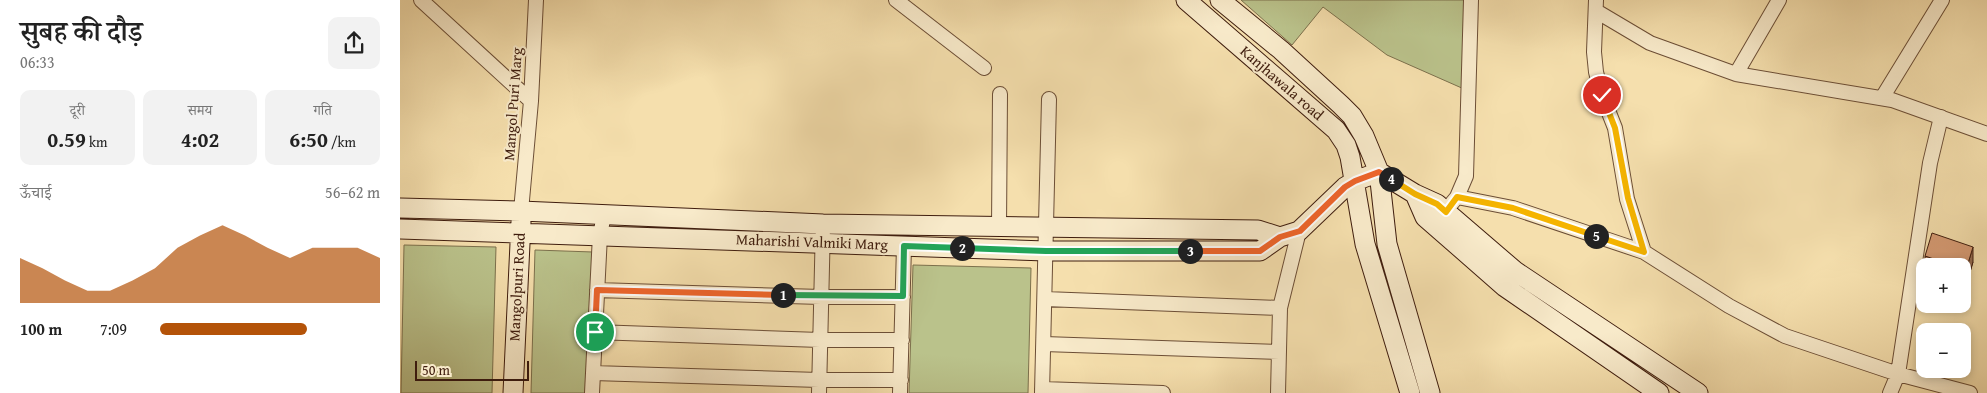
<!DOCTYPE html>
<html lang="hi">
<head>
<meta charset="utf-8">
<style>
	:root { --surface:#fff; --page:#f2f2f2; --text:#222; --muted:#767676; --accent:#b45309 }
	body { margin:0; font-family:"Gentium Book Plus","Noto Serif Devanagari",serif; background:var(--page); color:var(--text); height:100vh; display:flex; flex-direction:column; font-size:19px; white-space:nowrap }
	* { box-sizing:border-box; margin:0 }
	p { font-size:16px; color:var(--muted) }
	.icon { flex:none; width:28px; height:28px; fill:none; stroke:currentColor; stroke-width:2; stroke-linecap:round; stroke-linejoin:round }
	.map { position:relative; flex:1; overflow:hidden }
	.side { display:flex; flex-direction:column; background:var(--surface); width:400px }
	.side>* { flex:none }
	.buttons { position:absolute; left:1516px; top:258px; display:grid; gap:10px }
	.buttons a { display:grid; place-items:center; width:55px; height:55px; border-radius:10px; background:var(--surface); box-shadow:0 2px 8px #0003; font-size:25px }
	.scale { position:absolute; left:15px; bottom:12px; width:114px; box-sizing:border-box; padding-left:5px; border:2px solid #3f1d0e; border-top:0; font-size:14px; line-height:18px; white-space:nowrap; color:#3f1d0e; -webkit-text-stroke:4px #f8eaca; paint-order:stroke }
	.pin { position:absolute; display:grid; place-items:center; width:42px; height:42px; color:#fff; margin:-21px; border:2px solid #fff; border-radius:50%; box-shadow:0 1px 5px #0007 }
	.km { position:absolute; width:25px; height:25px; margin:-12px; border-radius:50%; background:#222; color:#fff; font-size:14px; line-height:25px; text-align:center }
	.round { display:grid; place-items:center; flex:none; width:52px; height:52px; border-radius:10px; background:var(--page) }
	.head { display:flex; align-items:center; justify-content:space-between; height:85px; padding:0 20px }
	h1 { font-size:28px; font-weight:600; line-height:38px }
	.figures { display:grid; grid-template-columns:repeat(3,1fr); gap:8px; height:85px; padding:5px 20px }
	.figures div { display:grid; align-content:center; border-radius:10px; background:var(--page); text-align:center }
	.figures b { font-size:21px; font-weight:600 }
	.figures small { font-size:14px; font-weight:400 }
	.figures p { font-size:14px }
	.chart { height:140px; padding:10px 20px }
	.chart p { display:flex; justify-content:space-between }
	.chart svg { width:100%; height:90px; margin-top:5px; fill:var(--accent); opacity:.7 }
	ul { padding:0 20px; list-style:none; font-size:16px }
	li { display:grid; grid-template-columns:80px 60px 1fr; align-items:center; height:38px }
	li i { height:12px; border-radius:6px; background:var(--accent) }
	main { display:flex; flex:1; min-height:0 }
	.map>svg:first-child { display:block }
	.green { fill:#bac28b; stroke:#7c704c }
	.lines { fill:none; stroke-linecap:round; stroke-linejoin:round }
	.street-casing { stroke:#6c4e36; stroke-width:16 }
	.secondary-casing { stroke:#3f1d0e; stroke-width:21 }
	.street { stroke:#f8eaca; stroke-width:14 }
	.secondary { stroke:#f8eaca; stroke-width:19 }
	.wall { fill:#b88564; stroke:#3f1d0e }
	.shaded-wall { fill:#966c51; stroke:#3f1d0e }
	.building { fill:#d69b74; stroke:#3f1d0e }
	.split-1-casing { stroke:#fff; stroke-width:10 }
	.split-2-casing { stroke:#fff; stroke-width:10 }
	.split-3-casing { stroke:#fff; stroke-width:10 }
	.split-4-casing { stroke:#fff; stroke-width:10 }
	.split-5-casing { stroke:#fff; stroke-width:10 }
	.split-6-casing { stroke:#fff; stroke-width:10 }
	.split-1 { stroke:#f0652b; stroke-width:6 }
	.split-2 { stroke:#22a559; stroke-width:6 }
	.split-3 { stroke:#22a559; stroke-width:6 }
	.split-4 { stroke:#f0652b; stroke-width:6 }
	.split-5 { stroke:#f5b400; stroke-width:6 }
	.split-6 { stroke:#f5b400; stroke-width:6 }
	.labels { text-anchor:middle; stroke-width:4; stroke-linejoin:round; paint-order:stroke }
	.street-label { font-size:15px; fill:#3f1d0e; stroke:#f8eaca }
</style>
</head>
<body>
<main>
<section class="side">
<div class="head"><div><h1>सुबह की दौड़</h1><p>06:33</p></div><a class="round"><svg class="icon" aria-label="share" viewBox="0 0 24 24"><path d="M12 15V3M7 8l5-5 5 5M5 13v7h14v-7"/></svg></a></div>
<div class="figures">
<div><p>दूरी</p><b>0.59<small> km</small></b></div>
<div><p>समय</p><b>4:02</b></div>
<div><p>गति</p><b>6:50<small> /km</small></b></div>
</div>
<div class="chart"><p><span>ऊँचाई</span>56–62 m</p>
<svg viewBox="0 0 160 44" preserveAspectRatio="none"><path d="M0 44V22L10 27L20 33L30 38L40 38L50 33L60 27L70 17L80 11L90 6L100 11L110 17L120 22L130 17L140 17L150 17L160 22V44z"/></svg>
</div>
<ul>
<li><b>100 m</b>7:09<i style="width:67%"></i></li>
</ul>
</section>
<div class="map">
<svg width="1587" height="393" viewBox="0 0 1587 393">
	<rect width="100%" height="100%" fill="#f5dfad"/>
	<filter id="stains"><feTurbulence type="fractalNoise" baseFrequency=".004" numOctaves="4"/><feColorMatrix values="0 0 0 0 .2 0 0 0 0 .09 0 0 0 0 .02 0 0 0 .5 -.17"/></filter>
	<radialGradient id="worn" r=".72"><stop offset=".6" stop-color="#630" stop-opacity="0"/><stop offset="1" stop-color="#630" stop-opacity=".3"/></radialGradient>
	<path class="green" d="M841,0H1064V89L987,55L923,7L892,45Z
		M4,245L96,247L92,393H1Z
		M135,250L193,252L189,393H131Z
		M513,265L631,268L628,393H509Z"/>
	<g class="lines">
		<defs>
			<path id="street" d="M21,0L131,101
				M496,0L584,68
				M1196,11L1250,43L1336,74L1492,100L1587,134
				M1336,74L1379,0
				M1482,98L1542,0
				M1057,197L1113,208L1244,252L1227,199L1215,128L1202,95L1196,72L1194,52L1196,0
				M1052,203L1057,197L1066,176L1071,0
				M121,211L131,101L136,0
				M599,227L600,94
				M1244,252L1329,306L1385,336L1498,374L1570,393
				M197,290L421,297H503
				M645,299L880,308
				M195,332L420,340H502
				M644,344L879,352
				M193,373L419,380H501
				M642,389L763,393
				M192,393L200,235L204,215
				M419,393L423,224
				M500,393L504,246
				M642,393L649,99
				M878,393L880,308L899,231
				M1490,393L1498,374L1530,163L1541,117"/>
			<path id="secondary" d="M786,0L936,130L946,145L950,157L965,244L1010,393
				M820,0L881,50L941,105L952,116L964,136L979,172L987,244L1030,393
				M979,172L1015,194L1037,204L1115,271L1298,393
				M1015,194L1025,217L1105,287L1259,393
				M0,208L121,211L423,224L858,230L880,237
				M0,229L646,251H860L880,237L899,231L945,187L955,181L979,172
				M113,393L121,222"/>
		</defs>
		<use href="#street" class="street-casing"/>
		<use href="#secondary" class="secondary-casing"/>
		<use href="#street" class="street"/>
		<use href="#secondary" class="secondary"/>
	</g>
	<path class="wall" d="M1525,256L1573,262L1566,285L1562,284V266H1525V271Z"/>
	<path class="shaded-wall" d="M1573,247V262L1566,285V270Z"/>
	<path class="building" d="M1532,233L1573,247L1566,270L1562,269V266H1554L1525,256Z"/>
	<g class="lines">
		<defs>
			<path id="split-1" d="M195,332L197,290L383,295"/>
			<path id="split-2" d="M383,295L503,296L504,246L562,248"/>
			<path id="split-3" d="M562,248L646,251H790"/>
			<path id="split-4" d="M790,251H860L880,237L900,231L945,187L955,181L979,172L991,179"/>
			<path id="split-5" d="M991,179L1015,194L1037,204L1046,212L1057,197L1113,208L1196,236"/>
			<path id="split-6" d="M1196,236L1244,252L1228,198L1215,128L1202,95"/>
		</defs>
		<use href="#split-1" class="split-1-casing"/>
		<use href="#split-2" class="split-2-casing"/>
		<use href="#split-3" class="split-3-casing"/>
		<use href="#split-4" class="split-4-casing"/>
		<use href="#split-5" class="split-5-casing"/>
		<use href="#split-6" class="split-6-casing"/>
		<use href="#split-1" class="split-1"/>
		<use href="#split-2" class="split-2"/>
		<use href="#split-3" class="split-3"/>
		<use href="#split-4" class="split-4"/>
		<use href="#split-5" class="split-5"/>
		<use href="#split-6" class="split-6"/>
	</g>
	<g class="labels">
		<g class="street-label">
			<text transform="translate(882 83) rotate(41)" y="5">Kanjhawala road</text>
			<text transform="translate(113 104) rotate(-86)" y="5">Mangol Puri Marg</text>
			<text transform="translate(412 242) rotate(2)" y="5">Maharishi Valmiki Marg</text>
			<text transform="translate(117 287) rotate(-87)" y="5">Mangolpuri Road</text>
		</g>
	</g>
	<rect width="100%" height="100%" filter="url(#stains)"/>
	<rect width="100%" height="100%" fill="url(#worn)"/>
</svg>
<div class="buttons">
<a>+</a>
<a>−</a>
</div>
<div class="scale">50 m</div>
<div class="pin" style="left:195px;top:332px;background:#1e9e55"><svg class="icon" aria-label="arrive" viewBox="0 0 24 24"><path d="M6 21V4h12l-3 4 3 4H6"/></svg></div>
<div class="pin" style="left:1202px;top:95px;background:#d93025"><svg class="icon" aria-label="check" viewBox="0 0 24 24"><path d="M5 12l5 5 9-10"/></svg></div>
<b class="km" style="left:383px;top:295px">1</b>
<b class="km" style="left:562px;top:248px">2</b>
<b class="km" style="left:790px;top:251px">3</b>
<b class="km" style="left:991px;top:179px">4</b>
<b class="km" style="left:1196px;top:236px">5</b>
</div>
</main>
</body>
</html>
